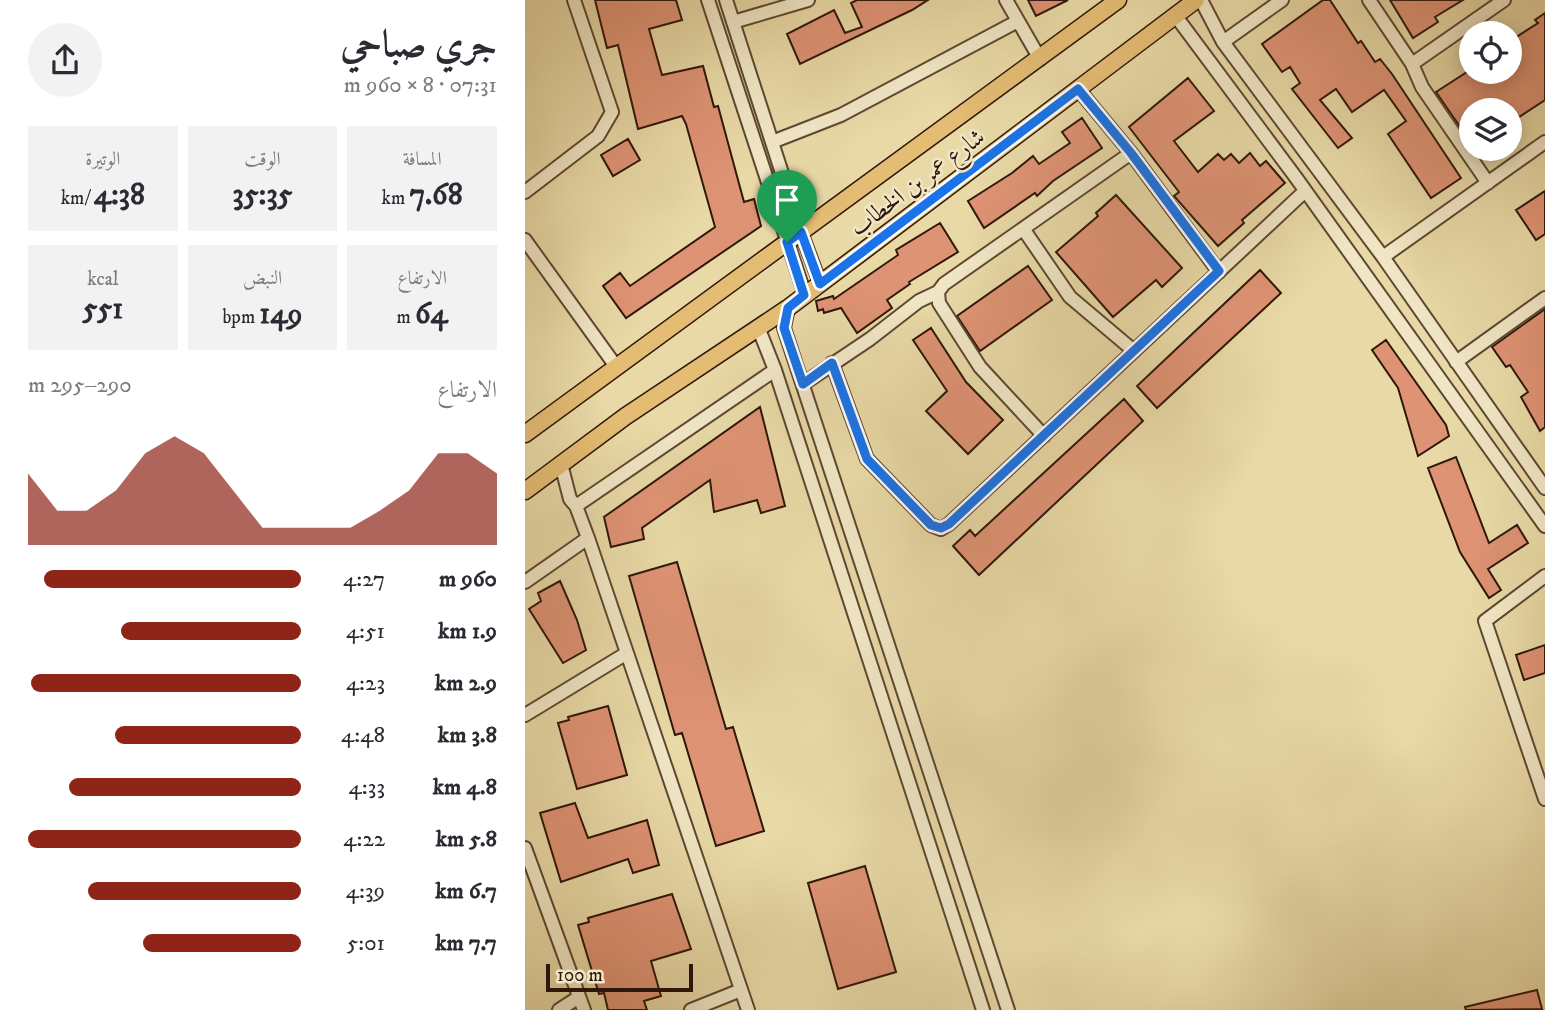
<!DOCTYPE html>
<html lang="ar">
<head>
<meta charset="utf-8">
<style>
	:root { --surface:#fff; --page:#f2f2f3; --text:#2b2b33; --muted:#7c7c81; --accent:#8f2418 }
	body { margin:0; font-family:"IM FELL DW Pica",Amiri,serif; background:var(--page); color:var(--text); direction:rtl; height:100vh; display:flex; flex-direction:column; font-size:26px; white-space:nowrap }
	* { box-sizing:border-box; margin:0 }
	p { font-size:23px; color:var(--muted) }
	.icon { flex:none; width:38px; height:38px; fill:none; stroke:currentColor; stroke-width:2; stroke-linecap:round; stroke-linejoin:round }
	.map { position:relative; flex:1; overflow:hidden; direction:ltr }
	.sheet { display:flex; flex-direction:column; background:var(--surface); width:525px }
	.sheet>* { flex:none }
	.fabs { position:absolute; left:934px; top:21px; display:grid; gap:14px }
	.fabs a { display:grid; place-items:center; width:63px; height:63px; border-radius:50%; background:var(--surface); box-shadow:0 4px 18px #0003; font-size:35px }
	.scale { position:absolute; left:21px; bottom:18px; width:147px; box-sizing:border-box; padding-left:7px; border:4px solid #2f170a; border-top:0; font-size:19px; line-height:24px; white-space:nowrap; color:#2f170a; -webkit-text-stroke:5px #f0e6c5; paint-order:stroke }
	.pin { position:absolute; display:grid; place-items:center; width:60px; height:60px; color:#fff; margin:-72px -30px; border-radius:50% 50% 50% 0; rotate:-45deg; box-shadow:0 0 7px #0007 }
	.pin .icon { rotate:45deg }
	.round { display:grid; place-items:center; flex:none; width:74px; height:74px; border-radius:37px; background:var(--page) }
	.overview { display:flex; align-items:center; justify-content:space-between; height:119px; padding:0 28px }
	h1 { font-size:38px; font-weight:700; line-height:52px }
	.metrics { display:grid; grid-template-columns:repeat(3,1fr); gap:10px; height:119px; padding:7px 28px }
	.metrics div { display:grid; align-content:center; border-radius:0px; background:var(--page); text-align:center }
	.metrics b { font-size:30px; font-weight:700 }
	.metrics small { font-size:19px; font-weight:400 }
	.metrics p { font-size:19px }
	.chart { height:196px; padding:14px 28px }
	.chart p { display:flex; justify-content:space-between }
	.chart svg { width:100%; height:126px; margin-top:7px; fill:var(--accent); opacity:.7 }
	ul { padding:0 28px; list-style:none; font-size:23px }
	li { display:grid; grid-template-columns:112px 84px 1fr; align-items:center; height:52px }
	li i { height:18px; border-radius:9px; background:var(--accent) }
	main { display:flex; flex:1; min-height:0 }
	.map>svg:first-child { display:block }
	.building { fill:#de9374; stroke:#2f170a; stroke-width:2 }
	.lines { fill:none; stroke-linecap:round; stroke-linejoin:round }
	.minor-casing { stroke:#5d4831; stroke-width:16 }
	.major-casing { stroke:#2f170a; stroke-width:19 }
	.minor { stroke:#f0e6c5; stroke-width:12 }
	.major { stroke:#e4bc73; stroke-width:16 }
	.route-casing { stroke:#fff; stroke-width:14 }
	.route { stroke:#1a73e8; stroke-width:9 }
	.labels { text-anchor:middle; stroke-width:5; stroke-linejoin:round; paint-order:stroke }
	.street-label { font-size:24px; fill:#2f170a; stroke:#f0e6c5 }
</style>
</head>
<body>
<main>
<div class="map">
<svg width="1020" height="1010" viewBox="0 0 1020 1010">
	<rect width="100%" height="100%" fill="#e8d9a6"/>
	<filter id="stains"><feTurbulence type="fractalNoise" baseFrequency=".00286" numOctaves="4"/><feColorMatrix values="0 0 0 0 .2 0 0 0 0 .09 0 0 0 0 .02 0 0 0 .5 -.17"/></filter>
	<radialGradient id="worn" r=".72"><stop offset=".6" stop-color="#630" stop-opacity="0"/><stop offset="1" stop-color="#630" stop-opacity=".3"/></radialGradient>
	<path class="building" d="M70,0H151L157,20L124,29L137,75L178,66L189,107L193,106L219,202L229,199L236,226L101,318L78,286L95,273L105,286L190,227L161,124L157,116L113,129L93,45L82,48Z
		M332,0H403L387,10L275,64L262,34L309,10L320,33L337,27L326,3Z
		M503,0H543L511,16Z
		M798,0H805L833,43L836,41L850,62L855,59L867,74L936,178L906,198L863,134L881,121L859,90L827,112L811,89L795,100L827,138L813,148L767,89L775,83L765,67L757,72L737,44Z
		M865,0H938L910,17L913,22L888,38Z
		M1020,13V100L985,123V110H947V144L911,92L942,72H985V41L1013,23L1010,20Z
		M663,78L689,111L649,141L673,172L693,154L699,160L706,154L714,163L725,153L735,166L741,161L760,183L717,220L719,223L693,246L649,196L654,192L604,127Z
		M557,118L577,148L528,181L512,196L510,193L459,228L443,201L487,173L508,156L514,164L545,143L537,132Z
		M103,139L115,160L88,176L76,155Z
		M1020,191V234L1011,240L991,210Z
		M591,195L657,268L637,287L631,280L588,317L531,252L573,216L571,213Z
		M415,223L433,252L384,282L385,284L362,300L367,308L332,333L316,308L299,313L298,309L293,311L291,301L308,296L309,299L373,255L371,250Z
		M503,266L527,300L455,351L432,316Z
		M735,270L756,293L632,408L612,386Z
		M1020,309V427L1015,431L996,397L1003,392L985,365L981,367L967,347Z
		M406,328L441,382L478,420L443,454L401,411L422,391L388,340Z
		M861,340L921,425L924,436L893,456L873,388L847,350Z
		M599,399L618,421L454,575L428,546L445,530L450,536Z
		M235,407L260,506L236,513L232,500L189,512L185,480L117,528L119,539L86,547L79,517Z
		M931,457L964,543L992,525L1003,543L963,569L976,590L964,598L935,552L903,468Z
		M152,562L201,729L208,727L239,831L191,846L157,733L150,735L104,576Z
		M35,581L52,620L61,650L38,663L4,609L16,601L13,593Z
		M1020,645V673L999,680L991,655Z
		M83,706L102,775L52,789L33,723L44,720L43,717Z
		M50,803L63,838L122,820L134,865L108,873L103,859L36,882L15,813Z
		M340,866L371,972L313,989L283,883Z
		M147,894L166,949L126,961L136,996L119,1001L122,1010H83L79,993L74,994L53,925L64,922L63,918Z
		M1012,990L1017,1009L941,1010L940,1007Z"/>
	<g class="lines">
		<defs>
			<path id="minor" d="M183,0L280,295
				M201,0L276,232L295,283
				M481,0L515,59
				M676,0L698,42L858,257L1020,488
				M844,0L887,64L979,0
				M650,15L772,179L1020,526
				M208,22L283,0
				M698,42L757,0
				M887,64L897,87L963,183
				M553,89L606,153L694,272
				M247,142L316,115L493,21
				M0,192L73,136L87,112L49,0
				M499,230L545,297L609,351
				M0,240L90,365
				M858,257L1020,142
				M263,308L259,328L483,1010
				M233,327L250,370L458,1010
				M931,362L1020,298
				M307,363L342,459L406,525L416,529L424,524L780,191
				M278,384L345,339L394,301L413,292
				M519,436L455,367L414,303L413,292L419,284L606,153
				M36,464L45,499L51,506L63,538L223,1010
				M51,506L250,370
				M1020,576L960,621L1020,799
				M0,582L63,538
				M0,715L102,653
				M0,848L59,1010
				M34,1010L54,997
				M166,1010L216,990"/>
			<path id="major" d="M0,434L593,0
				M0,491L101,416L263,308L671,0"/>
		</defs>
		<use href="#minor" class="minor-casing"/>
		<use href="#major" class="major-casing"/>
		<use href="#minor" class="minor"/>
		<use href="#major" class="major"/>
	</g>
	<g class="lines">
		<defs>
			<path id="route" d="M553,89L606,153L694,271L424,524L416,528L406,525L342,459L307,363L278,384L259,328L263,308L279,295L262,242L276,232L295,284Z"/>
		</defs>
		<use href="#route" class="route-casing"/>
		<use href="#route" class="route"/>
	</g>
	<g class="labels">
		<g class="street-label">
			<text transform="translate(392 182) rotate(-37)" y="8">شارع عمر بن الخطاب</text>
		</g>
	</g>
	<rect width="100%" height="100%" filter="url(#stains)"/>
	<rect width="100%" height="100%" fill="url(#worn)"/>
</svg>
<div class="fabs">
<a><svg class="icon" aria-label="locate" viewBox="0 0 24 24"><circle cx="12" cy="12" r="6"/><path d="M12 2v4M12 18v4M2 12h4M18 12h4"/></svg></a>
<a><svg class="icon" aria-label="layers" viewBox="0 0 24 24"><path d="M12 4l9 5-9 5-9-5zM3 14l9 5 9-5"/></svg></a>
</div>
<div class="scale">100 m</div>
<div class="pin" style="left:262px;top:242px;background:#1e9e55"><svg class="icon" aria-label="arrive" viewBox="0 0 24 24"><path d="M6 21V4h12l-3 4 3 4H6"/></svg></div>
</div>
<section class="sheet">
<div class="overview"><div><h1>جري صباحي</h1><p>07:31 · 8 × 960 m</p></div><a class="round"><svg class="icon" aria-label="share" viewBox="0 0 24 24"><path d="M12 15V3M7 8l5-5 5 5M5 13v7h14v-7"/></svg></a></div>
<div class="metrics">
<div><p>المسافة</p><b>7.68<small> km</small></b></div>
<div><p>الوقت</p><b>35:35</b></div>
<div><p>الوتيرة</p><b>4:38<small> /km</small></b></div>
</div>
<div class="metrics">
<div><p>الارتفاع</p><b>64<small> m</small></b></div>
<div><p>النبض</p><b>149<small> bpm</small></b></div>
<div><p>kcal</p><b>551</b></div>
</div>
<div class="chart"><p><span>الارتفاع</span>290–295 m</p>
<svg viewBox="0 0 160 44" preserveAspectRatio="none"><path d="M0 44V19L10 32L20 32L30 25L40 12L50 6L60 12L70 25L80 38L90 38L100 38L110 38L120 32L130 25L140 12L150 12L160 19V44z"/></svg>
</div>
<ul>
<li><b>960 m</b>4:27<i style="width:94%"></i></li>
<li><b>1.9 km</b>4:51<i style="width:66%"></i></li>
<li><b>2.9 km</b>4:23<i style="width:99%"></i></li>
<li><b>3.8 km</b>4:48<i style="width:68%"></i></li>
<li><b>4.8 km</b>4:33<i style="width:85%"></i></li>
<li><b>5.8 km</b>4:22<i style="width:100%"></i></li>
<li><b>6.7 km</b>4:39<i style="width:78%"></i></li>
<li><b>7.7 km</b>5:01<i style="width:58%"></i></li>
</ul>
</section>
</main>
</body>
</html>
